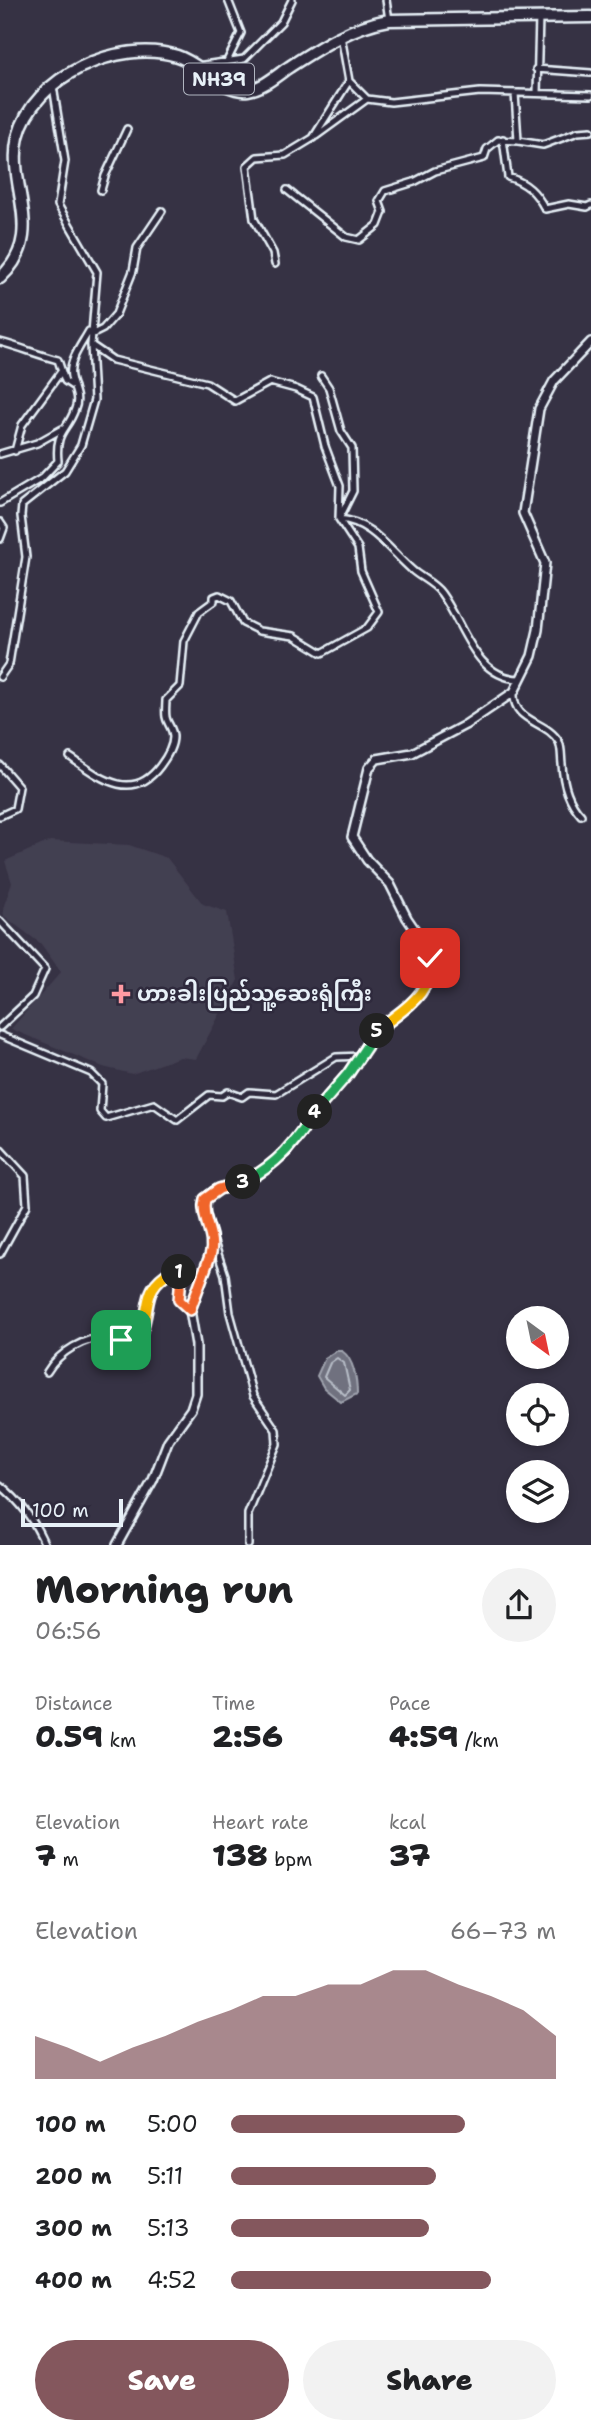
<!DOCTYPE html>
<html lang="en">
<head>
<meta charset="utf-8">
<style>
	:root { --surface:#fff; --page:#f2f2f2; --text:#202124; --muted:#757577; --accent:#84575d }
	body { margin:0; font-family:"Shantell Sans","Noto Sans Myanmar",sans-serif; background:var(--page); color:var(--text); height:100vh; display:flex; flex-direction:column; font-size:26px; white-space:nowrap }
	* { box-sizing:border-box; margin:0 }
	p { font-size:23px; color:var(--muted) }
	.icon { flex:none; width:38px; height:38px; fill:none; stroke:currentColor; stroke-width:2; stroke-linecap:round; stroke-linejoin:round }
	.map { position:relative; height:1545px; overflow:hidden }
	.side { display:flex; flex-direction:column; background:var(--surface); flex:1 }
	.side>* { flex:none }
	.needle { width:46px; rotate:147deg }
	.buttons { position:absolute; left:506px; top:1306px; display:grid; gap:14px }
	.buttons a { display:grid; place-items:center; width:63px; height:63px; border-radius:50%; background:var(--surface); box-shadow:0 4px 10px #0003; font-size:35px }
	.scale { position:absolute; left:21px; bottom:18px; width:102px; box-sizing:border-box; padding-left:7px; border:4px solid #e8f1f8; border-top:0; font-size:19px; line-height:24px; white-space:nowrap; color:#e8f1f8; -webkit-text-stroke:5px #2f2a3d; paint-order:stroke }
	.pin { position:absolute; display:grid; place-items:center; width:60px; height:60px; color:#fff; margin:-30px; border-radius:14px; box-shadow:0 4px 10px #0006 }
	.km { position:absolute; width:35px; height:35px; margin:-18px; border-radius:50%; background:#222; color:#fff; font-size:19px; line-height:35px; text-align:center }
	.round { display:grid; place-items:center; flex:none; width:74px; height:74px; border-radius:37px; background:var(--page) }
	.headline { display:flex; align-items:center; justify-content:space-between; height:119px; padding:0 35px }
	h1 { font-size:38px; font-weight:800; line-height:52px }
	.stats { display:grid; grid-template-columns:repeat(3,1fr); gap:10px; height:119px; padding:7px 35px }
	.stats div { display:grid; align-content:center }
	.stats b { font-size:30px; font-weight:800 }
	.stats small { font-size:19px; font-weight:400 }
	.stats p { font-size:19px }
	.chart { height:196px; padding:14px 35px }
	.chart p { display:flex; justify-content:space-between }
	.chart svg { width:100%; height:126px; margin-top:7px; fill:var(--accent); opacity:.7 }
	.primary-button { display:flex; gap:14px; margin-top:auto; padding:14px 35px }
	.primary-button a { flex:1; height:80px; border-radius:42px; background:var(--accent); color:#fff; font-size:28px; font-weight:800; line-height:80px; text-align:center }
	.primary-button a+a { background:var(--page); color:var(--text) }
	ul { padding:0 35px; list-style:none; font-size:23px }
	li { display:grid; grid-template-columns:112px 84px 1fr; align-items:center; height:52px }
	li i { height:18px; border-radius:9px; background:var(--accent) }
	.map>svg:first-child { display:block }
	.built { fill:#433f51 }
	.water { fill:#70717f; stroke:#a0a4af; stroke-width:2 }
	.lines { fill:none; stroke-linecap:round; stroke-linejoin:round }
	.shore { stroke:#b8bec8; stroke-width:2 }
	.minor-casing { stroke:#e8f1f8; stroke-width:10 }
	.tertiary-casing { stroke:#e8f1f8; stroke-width:12 }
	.trunk-casing { stroke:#e8f1f8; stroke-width:15 }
	.minor { stroke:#2f2a3d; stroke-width:5 }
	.tertiary { stroke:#2f2a3d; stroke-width:7 }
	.trunk { stroke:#2f2a3d; stroke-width:10 }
	.split-1-casing { stroke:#fff; stroke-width:14 }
	.split-2-casing { stroke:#fff; stroke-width:14 }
	.split-3-casing { stroke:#fff; stroke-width:14 }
	.split-4-casing { stroke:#fff; stroke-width:14 }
	.split-5-casing { stroke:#fff; stroke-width:14 }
	.split-6-casing { stroke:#fff; stroke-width:14 }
	.split-1 { stroke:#f5b400; stroke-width:9 }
	.split-2 { stroke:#f0652b; stroke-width:9 }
	.split-3 { stroke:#f0652b; stroke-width:9 }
	.split-4 { stroke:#22a559; stroke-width:9 }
	.split-5 { stroke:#22a559; stroke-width:9 }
	.split-6 { stroke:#f5b400; stroke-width:9 }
	.poi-dot { fill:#ff9aa2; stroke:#2f2a3d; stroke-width:2.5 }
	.labels { text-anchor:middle; stroke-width:5; stroke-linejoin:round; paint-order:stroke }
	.shield { fill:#2f2a3d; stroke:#b0b5c0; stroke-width:2 }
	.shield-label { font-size:19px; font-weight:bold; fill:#e8f1f8 }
	.poi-label { font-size:21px; font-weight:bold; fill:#e8f1f8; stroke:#2f2a3d; text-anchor:start }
</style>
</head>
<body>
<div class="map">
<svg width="591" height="1545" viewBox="0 0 591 1545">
	<rect width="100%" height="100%" fill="#363244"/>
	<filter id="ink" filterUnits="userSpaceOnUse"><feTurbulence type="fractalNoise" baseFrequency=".0143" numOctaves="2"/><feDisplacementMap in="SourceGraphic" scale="14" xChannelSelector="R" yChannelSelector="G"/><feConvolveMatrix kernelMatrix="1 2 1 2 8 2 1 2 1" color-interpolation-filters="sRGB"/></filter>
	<g filter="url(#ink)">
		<path class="built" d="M50,841L129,845L167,858L203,904L227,912L238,980L196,1059L180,1057L132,1074L103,1067L11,1029L61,972L41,944L4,916L3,908L12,883L5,861Z"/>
		<path class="water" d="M336,1351H342C354,1359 357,1381 357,1394L341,1402L324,1388L317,1376L325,1358Z"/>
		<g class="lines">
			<path class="shore" d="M337,1358L344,1363L350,1390L345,1395L324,1377L330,1363Z"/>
			<defs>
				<path id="minor" d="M386,0L389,20
					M341,36L349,81L367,99L391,102L480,92L591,95
					M227,61L241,33L228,0
					M197,66L244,59L281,22L292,0
					M536,69L591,73
					M537,93L539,17
					M316,136L367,99
					M503,139L508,177C527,183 536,192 545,209L569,204L587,207L591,205
					M518,141L543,145L578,132L591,131
					M101,190L105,176L127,129
					M287,190L346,237L359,240L378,225L383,212L379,201L385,191L414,182L435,171L484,158L487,149L498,140L518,141L515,93
					M275,264L273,253L254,219L247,166L257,157L285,155L313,138L349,81
					M91,335L103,329L116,314L133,271L137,248L162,211
					M0,342C20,347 38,355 58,360L65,381L74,387
					M321,376L329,388L341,431L352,448L353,491L339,519C371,521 389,550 412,570C421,578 434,583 441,593C464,624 474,678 520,679
					M15,451L22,425L60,373
					M0,454L37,443L62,429
					M0,503L42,478L58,461C55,430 67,432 75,409C80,397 73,389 71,377C68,361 82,344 89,331
					M0,522L4,528L0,539
					M0,677L9,664L26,557L21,516L22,505L65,471L81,445L94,400L91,345L97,272L58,205L65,161L53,86
					M514,692C512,723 547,720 559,742C562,749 561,757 562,764C563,784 568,801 581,815
					M70,757C99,777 132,804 160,766C166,758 173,747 173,737C173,728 167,724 166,717C165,712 166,705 166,700L180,686L184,641L199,612L214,601V597L219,595L231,601L243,623L259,631L294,636L322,653L367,628L379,612L361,571L358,548L339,519L340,486L325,446L313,397L296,389L270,382L235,401L207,383L113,360L91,345
					M0,765L19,787L15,809L0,816
					M0,921L45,969L33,996L0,1027
					M0,1035L91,1073L102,1084L100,1111L106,1118L154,1104L177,1120L209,1095L222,1096L228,1092L242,1097L249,1092L276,1094L336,1057L362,1056
					M0,1149L25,1176L27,1205L0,1254
					M214,1242L225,1275L230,1313L253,1396L276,1430L277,1444L248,1514V1545
					M47,1372C59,1352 85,1336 109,1338C122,1339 130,1341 141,1333C152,1304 141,1289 173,1270L179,1272V1300L190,1310
					M0,1485C21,1502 34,1520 45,1545"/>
				<path id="tertiary" d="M117,1545L153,1480L168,1441L191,1409L196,1394V1345L190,1310L212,1251V1236L203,1206L205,1199L214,1191L257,1175L286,1152L319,1106L348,1074L373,1034L410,1005L427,984L431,972L424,943L407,918L390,884L367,860L352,837L369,768L377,759L412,753L465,725L514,692L532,656L538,630L545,563L523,513L539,409L554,381L591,342"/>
				<path id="trunk" d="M0,278C48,234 6,187 18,137C33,76 119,38 177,56C200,63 223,93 248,90C263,88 277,75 289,67C320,47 352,26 389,20L591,17"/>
			</defs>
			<use href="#minor" class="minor-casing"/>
			<use href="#tertiary" class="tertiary-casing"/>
			<use href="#trunk" class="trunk-casing"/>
			<use href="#minor" class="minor"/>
			<use href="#tertiary" class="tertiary"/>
			<use href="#trunk" class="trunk"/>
		</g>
	</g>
	<g class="lines" filter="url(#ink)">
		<defs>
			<path id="split-1" d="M121,1340L141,1333C152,1304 141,1288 173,1270L179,1272"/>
			<path id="split-2" d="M179,1272L181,1276L179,1300L190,1310L210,1256"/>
			<path id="split-3" d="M210,1256C217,1236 200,1219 205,1199L219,1189L243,1182"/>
			<path id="split-4" d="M243,1182C277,1166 295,1142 315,1112"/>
			<path id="split-5" d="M315,1112L348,1074L377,1031"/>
			<path id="split-6" d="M377,1031C401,1009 433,997 430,958"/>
		</defs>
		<use href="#split-1" class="split-1-casing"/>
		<use href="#split-2" class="split-2-casing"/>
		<use href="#split-3" class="split-3-casing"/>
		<use href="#split-4" class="split-4-casing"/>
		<use href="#split-5" class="split-5-casing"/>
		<use href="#split-6" class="split-6-casing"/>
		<use href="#split-1" class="split-1"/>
		<use href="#split-2" class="split-2"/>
		<use href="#split-3" class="split-3"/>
		<use href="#split-4" class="split-4"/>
		<use href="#split-5" class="split-5"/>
		<use href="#split-6" class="split-6"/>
	</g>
	<path class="poi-dot" d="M117.5 983.5h7v7h7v7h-7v7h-7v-7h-7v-7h7z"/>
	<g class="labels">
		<rect class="shield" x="184" y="63.5" width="70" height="31" rx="5"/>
		<g class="shield-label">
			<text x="219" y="86">NH39</text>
		</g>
		<g class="poi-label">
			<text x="137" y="1001">ဟားခါးပြည်သူ့ဆေးရုံကြီး</text>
		</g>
	</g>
</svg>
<div class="buttons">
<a><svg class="needle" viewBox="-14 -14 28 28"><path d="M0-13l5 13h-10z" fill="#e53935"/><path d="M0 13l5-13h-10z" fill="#757577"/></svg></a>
<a><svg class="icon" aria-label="locate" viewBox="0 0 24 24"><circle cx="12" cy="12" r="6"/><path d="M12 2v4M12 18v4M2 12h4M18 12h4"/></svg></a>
<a><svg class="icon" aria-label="layers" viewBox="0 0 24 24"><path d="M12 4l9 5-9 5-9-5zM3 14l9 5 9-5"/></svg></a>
</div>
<div class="scale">100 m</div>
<div class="pin" style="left:121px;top:1340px;background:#1e9e55"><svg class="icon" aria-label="arrive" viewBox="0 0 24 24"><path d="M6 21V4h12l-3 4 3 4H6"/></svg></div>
<div class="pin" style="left:430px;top:958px;background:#d93025"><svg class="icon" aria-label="check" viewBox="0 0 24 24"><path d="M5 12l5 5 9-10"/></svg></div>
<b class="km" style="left:179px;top:1272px">1</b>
<b class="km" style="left:243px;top:1182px">3</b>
<b class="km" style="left:315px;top:1112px">4</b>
<b class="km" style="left:377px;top:1031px">5</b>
</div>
<section class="side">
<div class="headline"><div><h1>Morning run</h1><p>06:56</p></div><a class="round"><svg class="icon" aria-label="share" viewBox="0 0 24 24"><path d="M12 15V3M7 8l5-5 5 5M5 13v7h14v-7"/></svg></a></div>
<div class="stats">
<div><p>Distance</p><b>0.59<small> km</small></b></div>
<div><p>Time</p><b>2:56</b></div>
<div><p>Pace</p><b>4:59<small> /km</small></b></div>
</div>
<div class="stats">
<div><p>Elevation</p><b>7<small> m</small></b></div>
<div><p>Heart rate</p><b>138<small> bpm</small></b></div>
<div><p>kcal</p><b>37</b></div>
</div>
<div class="chart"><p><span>Elevation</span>66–73 m</p>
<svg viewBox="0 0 160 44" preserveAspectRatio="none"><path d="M0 44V29L10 33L20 38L30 33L40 29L50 24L60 20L70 15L80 15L90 11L100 11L110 6L120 6L130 11L140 15L150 20L160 29V44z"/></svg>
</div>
<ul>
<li><b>100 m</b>5:00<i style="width:72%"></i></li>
<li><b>200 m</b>5:11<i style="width:63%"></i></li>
<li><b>300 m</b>5:13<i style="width:61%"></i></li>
<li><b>400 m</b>4:52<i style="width:80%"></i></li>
</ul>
<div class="primary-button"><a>Save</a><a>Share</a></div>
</section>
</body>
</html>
